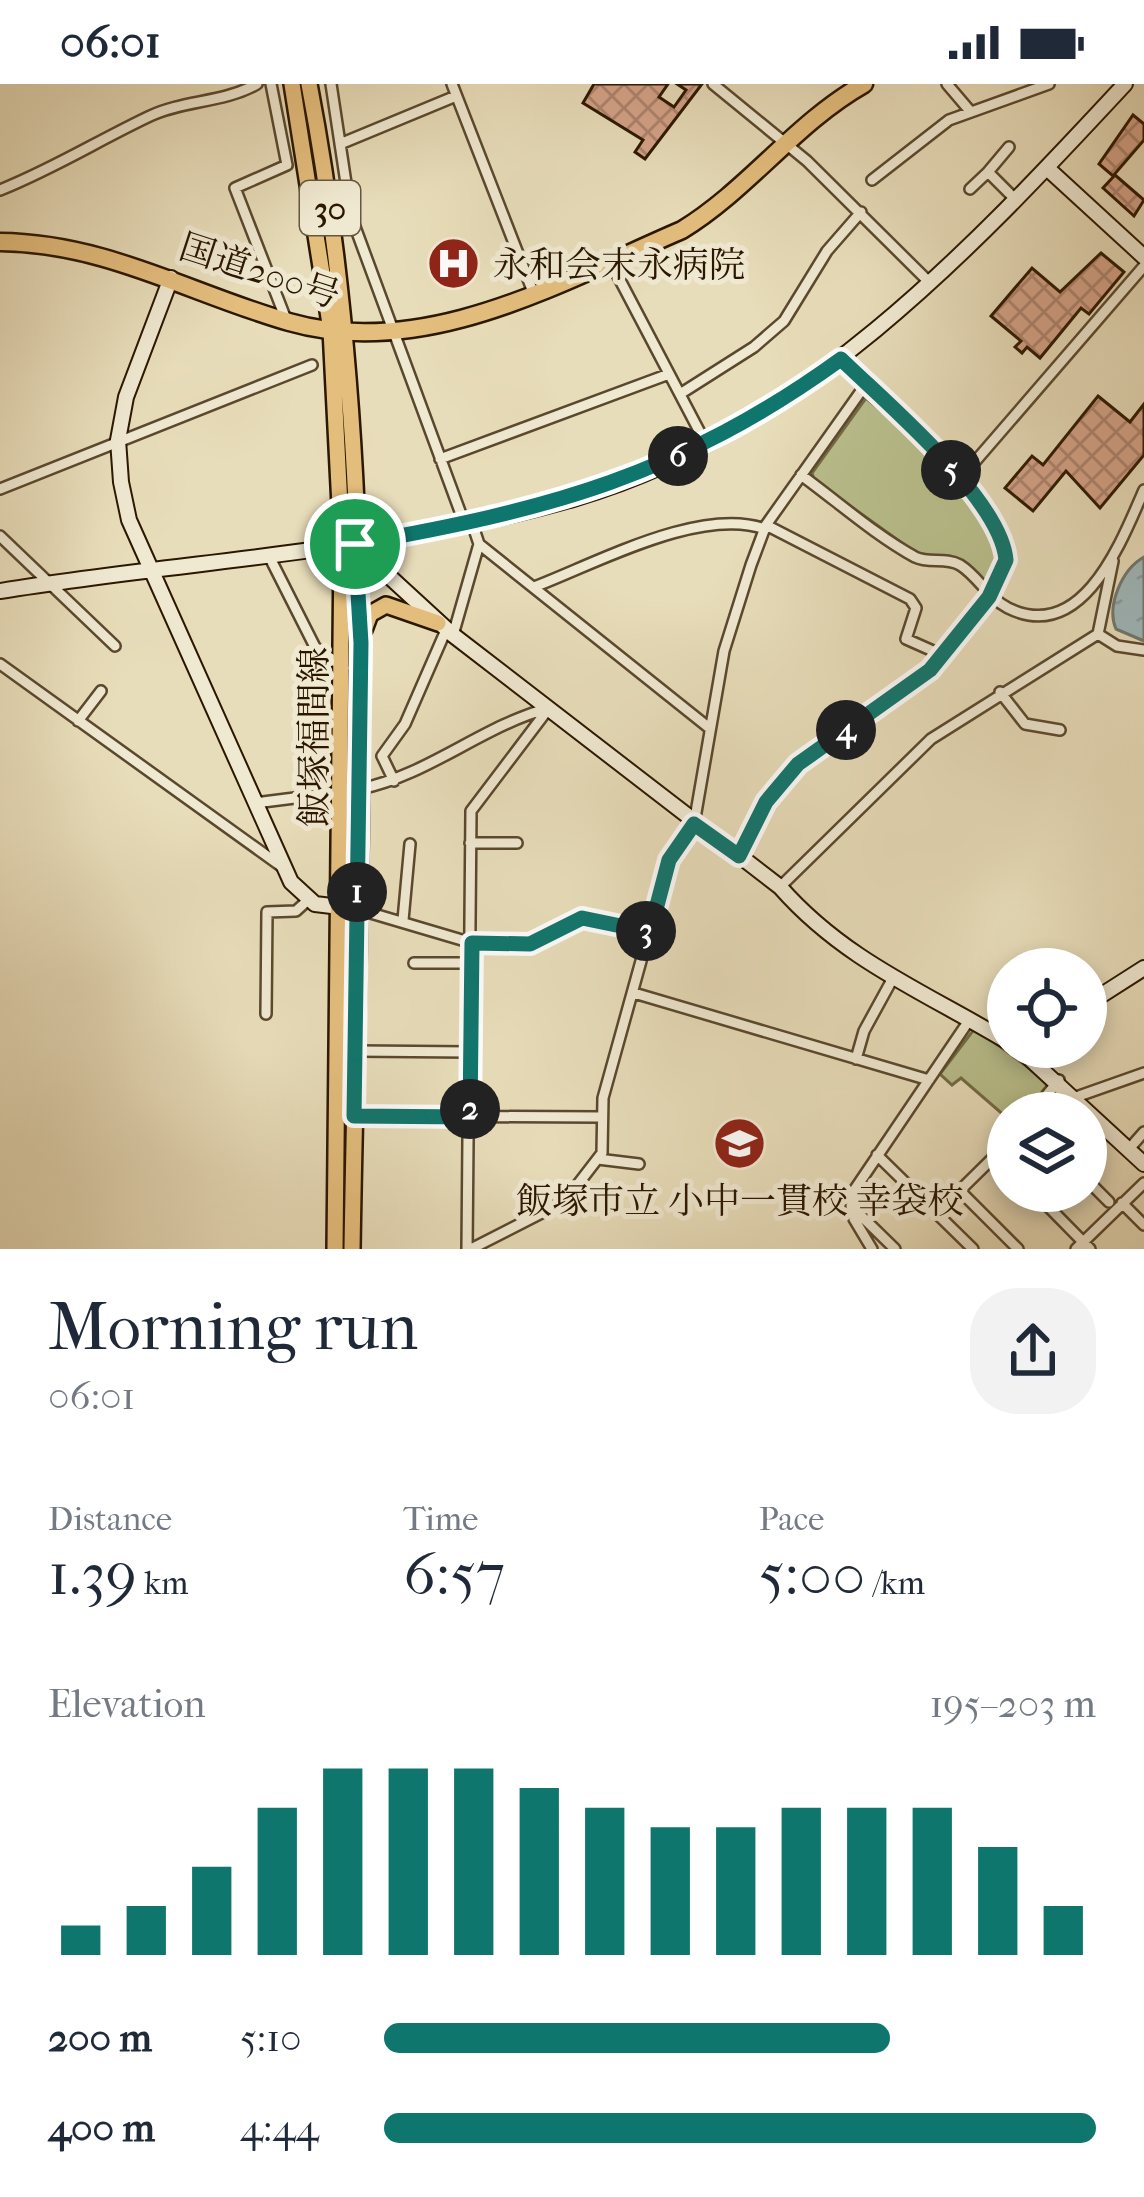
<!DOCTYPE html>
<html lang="en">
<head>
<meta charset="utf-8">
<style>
	:root { --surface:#fff; --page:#f2f2f3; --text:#1f2937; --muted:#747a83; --accent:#0f766e }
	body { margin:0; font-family:"IM FELL French Canon","Noto Serif JP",serif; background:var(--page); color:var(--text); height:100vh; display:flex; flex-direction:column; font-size:45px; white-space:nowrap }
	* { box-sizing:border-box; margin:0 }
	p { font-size:39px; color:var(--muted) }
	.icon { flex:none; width:66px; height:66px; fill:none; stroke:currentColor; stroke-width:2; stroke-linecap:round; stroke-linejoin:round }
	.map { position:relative; height:1165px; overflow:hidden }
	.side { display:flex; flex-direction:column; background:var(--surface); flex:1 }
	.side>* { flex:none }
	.fabs { position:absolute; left:987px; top:864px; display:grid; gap:24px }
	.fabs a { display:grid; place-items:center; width:120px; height:120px; border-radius:50%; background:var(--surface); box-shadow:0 6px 18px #0003; font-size:60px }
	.pin { position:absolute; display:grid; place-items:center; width:102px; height:102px; color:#fff; margin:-51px; border:6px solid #fff; border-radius:50%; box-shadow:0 3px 12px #0007 }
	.km { position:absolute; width:60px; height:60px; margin:-30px; border-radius:50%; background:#222; color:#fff; font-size:33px; line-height:60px; text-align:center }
	.round { display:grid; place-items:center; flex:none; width:126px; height:126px; border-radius:48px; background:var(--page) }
	.overview { display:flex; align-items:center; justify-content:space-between; height:204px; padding:0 48px }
	h1 { font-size:66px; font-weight:600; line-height:90px }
	.figures { display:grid; grid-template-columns:repeat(3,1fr); gap:18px; height:204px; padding:12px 48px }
	.figures div { display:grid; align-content:center }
	.figures b { font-size:60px; font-weight:600 }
	.figures small { font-size:33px; font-weight:400 }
	.figures p { font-size:33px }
	.chart { height:336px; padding:24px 48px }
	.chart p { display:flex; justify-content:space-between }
	.chart svg { width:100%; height:216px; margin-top:12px; stroke:var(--accent); stroke-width:6 }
	ul { padding:0 48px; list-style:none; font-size:39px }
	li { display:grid; grid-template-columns:192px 144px 1fr; align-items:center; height:90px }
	li i { height:30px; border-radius:15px; background:var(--accent) }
	.status { display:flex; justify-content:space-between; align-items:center; height:84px; padding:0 60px; background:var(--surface); direction:ltr }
	.status svg { height:33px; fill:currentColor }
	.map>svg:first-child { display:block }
	.green { fill:#b9c08d; stroke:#726c46; stroke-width:3 }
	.water { fill:url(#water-ripples); stroke:#707871; stroke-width:3 }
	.building { fill:url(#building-cross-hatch); stroke:#2b1700; stroke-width:3 }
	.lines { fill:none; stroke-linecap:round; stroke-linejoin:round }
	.street-casing { stroke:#5a482e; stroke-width:14 }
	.secondary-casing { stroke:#2b1700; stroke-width:18 }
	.primary-casing { stroke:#2b1700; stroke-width:20 }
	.highway-casing { stroke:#2b1700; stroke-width:21 }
	.street { stroke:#f0e9d2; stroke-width:9 }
	.secondary { stroke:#f0e9d2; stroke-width:14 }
	.primary { stroke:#e4be7d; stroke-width:15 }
	.highway { stroke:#e4be7d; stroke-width:16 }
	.route-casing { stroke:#fff; stroke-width:24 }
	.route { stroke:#0f766e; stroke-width:15 }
	.labels { text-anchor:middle; stroke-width:10; stroke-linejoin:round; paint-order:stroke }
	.shield { fill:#f0e9d2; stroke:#66563f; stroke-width:3 }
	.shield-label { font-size:33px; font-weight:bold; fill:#2b1700 }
	.poi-label { font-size:36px; fill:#2b1700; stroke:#f0e9d2; text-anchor:start }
	.street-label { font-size:36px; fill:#2b1700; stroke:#f0e9d2 }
</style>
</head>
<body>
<div class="status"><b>06:01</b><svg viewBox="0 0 49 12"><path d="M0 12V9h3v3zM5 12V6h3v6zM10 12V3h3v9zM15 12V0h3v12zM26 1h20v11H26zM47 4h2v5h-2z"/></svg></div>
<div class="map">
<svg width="1144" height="1165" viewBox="0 0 1144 1165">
	<defs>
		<pattern id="water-ripples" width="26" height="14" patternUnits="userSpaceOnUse" patternTransform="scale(3)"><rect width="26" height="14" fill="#9eb8bc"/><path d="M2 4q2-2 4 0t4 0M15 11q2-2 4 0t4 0" fill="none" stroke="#889da0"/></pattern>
		<pattern id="building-cross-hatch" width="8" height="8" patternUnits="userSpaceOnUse" patternTransform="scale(3)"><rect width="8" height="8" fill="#d5a389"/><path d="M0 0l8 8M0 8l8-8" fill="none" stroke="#ad846e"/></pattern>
	</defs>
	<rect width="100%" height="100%" fill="#e8ddba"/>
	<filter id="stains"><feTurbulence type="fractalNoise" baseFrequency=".00167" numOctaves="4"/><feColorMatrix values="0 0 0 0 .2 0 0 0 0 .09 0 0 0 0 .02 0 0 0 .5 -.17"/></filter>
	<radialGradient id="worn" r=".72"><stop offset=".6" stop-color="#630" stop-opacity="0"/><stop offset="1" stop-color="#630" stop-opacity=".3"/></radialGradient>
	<path class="green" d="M866,314L919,359L988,434L1002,474L989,505L958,476L916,469L814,396L812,389Z
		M975,944L1049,999L1028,1029L1016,1024L1007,1034L961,994L952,1001L940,990Z"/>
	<path class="water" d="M1144,473V557L1116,545C1106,522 1122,485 1144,473Z"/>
	<path class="building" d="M594,0H668L659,13L674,23L686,6L677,0H702L645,75L635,68L643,56L583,19Z
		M1133,31L1144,40V56L1113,92L1099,80Z
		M1115,91L1144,116L1134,132L1103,104Z
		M1101,169L1124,188L1089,230L1081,224L1040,274L1027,263L1022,269L1015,263L1021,257L991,232L1032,184L1060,208Z
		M1098,312L1130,338L1144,320V371L1100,424L1066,387L1033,427L1005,404L1032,372L1043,381Z"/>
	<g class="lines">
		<defs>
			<path id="street" d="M271,0L287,81L235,104L287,238
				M331,0L351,132L465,441
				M452,0L533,208
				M713,0L807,77L927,196
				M947,0L970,27
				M340,60L456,12
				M1009,63L988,88L1015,115
				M872,96L949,36L1049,0
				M970,105L988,88
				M0,106C53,85 99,56 150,32C184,16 223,19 257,0
				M611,179L706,360
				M680,310L754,263L784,237L827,167L861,128
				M440,375L669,290
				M801,391C838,418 875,451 915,473C929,480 945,473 960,481C979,493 987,513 1008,524C1083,561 1122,456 1144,406
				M960,395L1144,182
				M0,405L312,281
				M472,439L479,460L708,643
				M766,441L910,515L916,524L906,555L942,571
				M0,452L115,562
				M269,472L315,563L344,584
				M534,503C597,479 701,422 765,445
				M1098,550L1117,562L1144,566
				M453,551L479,460
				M0,580L281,782
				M1000,608L1025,640L1060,646
				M78,637L101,607
				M394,697L382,672L405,640L446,546
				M360,705C429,691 482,642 549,624
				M255,719L342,708
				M470,759H517
				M739,772C755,740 771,705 798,680C836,644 887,623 926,589C956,563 1018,491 1002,450C984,404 880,313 840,275
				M780,803L931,655L1098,550L1113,477
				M357,825L472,859H530L582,834L650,848
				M403,836L410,760
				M414,879H472
				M634,909L929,996
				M266,930L267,828L296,827L307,817
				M356,967L470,968
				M856,975L864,947L893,894
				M1076,1013L1144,989
				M1032,1029L1059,996
				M354,1032L601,1033
				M1129,1065L1144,1048
				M877,1071L973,1165
				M598,1075L639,1080
				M1086,1095L1109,1118
				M960,1107L1018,1165
				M1033,1107L1090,1165
				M1122,1119L1144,1141
				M851,1122L895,1165
				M937,1129L1008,1059
				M467,1165L471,727L549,624
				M471,1165L565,1117L602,1069L603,1014L669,776L694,740L724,567L751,481L766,441L866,300
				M872,1165L854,1135L851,1111L970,935
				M1076,1165L1144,1099"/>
			<path id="secondary" d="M1047,84L1144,173
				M171,194L126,313L118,356L121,398L129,436L291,798L315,820L357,825
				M355,461L453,551L780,803C845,877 925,908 1008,958
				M0,507C190,476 387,468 573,415C798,351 971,166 1125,0
				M1086,921L1144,884
				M1017,963L1144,1080"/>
			<path id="primary" d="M292,0L331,246L342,461L335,1165
				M309,0C383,383 358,777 352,1165
				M364,546L370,530L386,521L438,539"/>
			<path id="highway" d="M0,158C106,159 191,210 289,238C424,277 561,198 682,146C749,105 795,39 864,0"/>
		</defs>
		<use href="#street" class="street-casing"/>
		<use href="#secondary" class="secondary-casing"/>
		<use href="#primary" class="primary-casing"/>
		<use href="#highway" class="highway-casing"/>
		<use href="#street" class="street"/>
		<use href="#secondary" class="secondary"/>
		<use href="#primary" class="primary"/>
		<use href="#highway" class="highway"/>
	</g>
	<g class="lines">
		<defs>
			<path id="route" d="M841,275C886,319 1001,415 1006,476L989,513L930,586L798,680L766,718L739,772L694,740L669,776L650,848L582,834L530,860L472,859L470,1033L354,1032L361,559L355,460C548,426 679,392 841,275Z"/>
		</defs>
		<use href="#route" class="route-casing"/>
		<use href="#route" class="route"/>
	</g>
	<defs>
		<symbol id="hospital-disc" viewBox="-11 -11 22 22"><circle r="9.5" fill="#8f2418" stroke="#f0e9d2"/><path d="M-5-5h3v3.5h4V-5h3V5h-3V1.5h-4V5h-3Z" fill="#fff"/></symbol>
		<symbol id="school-disc" viewBox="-11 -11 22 22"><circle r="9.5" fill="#8f2418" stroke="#f0e9d2"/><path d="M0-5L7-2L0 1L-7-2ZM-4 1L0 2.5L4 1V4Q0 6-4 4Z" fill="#fff"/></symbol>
	</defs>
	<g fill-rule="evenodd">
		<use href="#hospital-disc" x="424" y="150" width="59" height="59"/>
		<use href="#school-disc" x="710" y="1030" width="59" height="59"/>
	</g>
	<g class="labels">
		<rect class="shield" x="300" y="97" width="60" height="54" rx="9"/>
		<g class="shield-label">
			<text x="330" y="136">30</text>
		</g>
		<g class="poi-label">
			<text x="493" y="193">永和会末永病院</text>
			<text x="740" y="1129" text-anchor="middle">飯塚市立 小中一貫校 幸袋校</text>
		</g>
		<g class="street-label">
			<text transform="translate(260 186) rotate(18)" y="13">国道200号</text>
			<text transform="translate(313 653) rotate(-90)" y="13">飯塚福間線</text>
		</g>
	</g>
	<rect width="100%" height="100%" filter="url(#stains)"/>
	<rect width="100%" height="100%" fill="url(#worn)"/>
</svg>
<div class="fabs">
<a><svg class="icon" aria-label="locate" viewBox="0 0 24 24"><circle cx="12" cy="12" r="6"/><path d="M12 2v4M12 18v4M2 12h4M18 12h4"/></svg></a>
<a><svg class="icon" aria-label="layers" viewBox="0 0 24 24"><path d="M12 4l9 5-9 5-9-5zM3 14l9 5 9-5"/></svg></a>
</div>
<div class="pin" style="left:355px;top:460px;background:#1e9e55"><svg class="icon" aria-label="arrive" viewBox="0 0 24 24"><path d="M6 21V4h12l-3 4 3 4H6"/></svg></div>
<b class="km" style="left:357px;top:808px">1</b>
<b class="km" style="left:470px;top:1025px">2</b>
<b class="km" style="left:646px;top:847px">3</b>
<b class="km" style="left:846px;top:646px">4</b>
<b class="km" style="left:951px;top:386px">5</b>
<b class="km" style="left:678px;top:372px">6</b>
</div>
<section class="side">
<div class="overview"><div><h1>Morning run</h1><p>06:01</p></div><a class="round"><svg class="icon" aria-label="share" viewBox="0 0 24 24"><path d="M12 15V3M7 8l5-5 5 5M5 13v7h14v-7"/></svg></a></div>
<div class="figures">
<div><p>Distance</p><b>1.39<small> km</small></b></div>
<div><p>Time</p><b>6:57</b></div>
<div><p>Pace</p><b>5:00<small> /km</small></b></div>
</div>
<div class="chart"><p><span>Elevation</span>195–203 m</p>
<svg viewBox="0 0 160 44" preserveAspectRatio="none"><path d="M5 44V38M15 44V34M25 44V26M35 44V14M45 44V6M55 44V6M65 44V6M75 44V10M85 44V14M95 44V18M105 44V18M115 44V14M125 44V14M135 44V14M145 44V22M155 44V34"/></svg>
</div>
<ul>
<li><b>200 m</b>5:10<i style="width:71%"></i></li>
<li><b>400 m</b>4:44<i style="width:100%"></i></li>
</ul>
</section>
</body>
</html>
